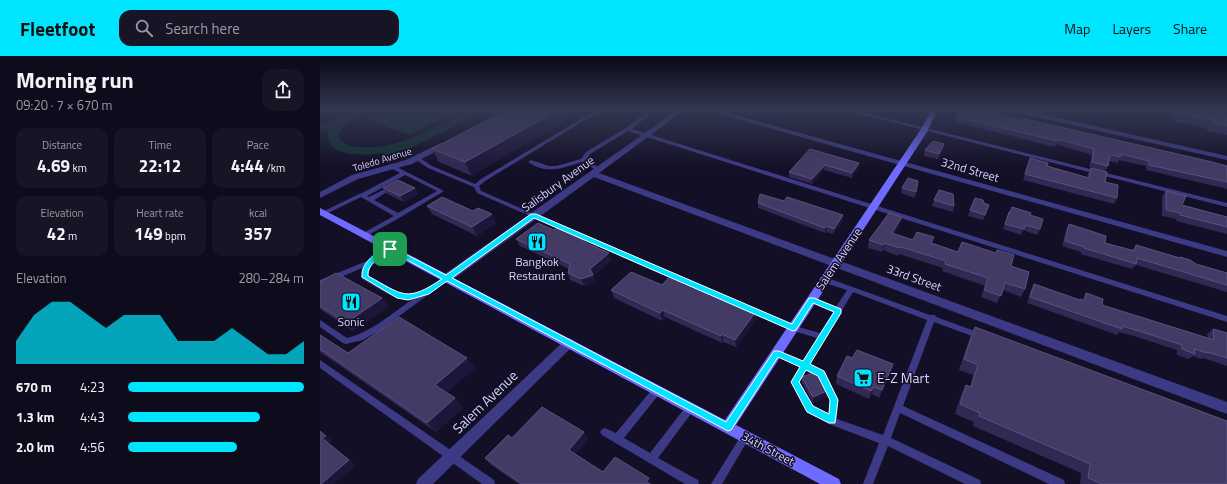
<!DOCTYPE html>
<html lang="en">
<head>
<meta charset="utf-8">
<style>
	:root { --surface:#0e0b1c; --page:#171425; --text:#f1f3f6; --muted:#9b9ba3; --accent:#00e5ff }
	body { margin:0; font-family:"Titillium Web",sans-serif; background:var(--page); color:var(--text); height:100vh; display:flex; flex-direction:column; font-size:15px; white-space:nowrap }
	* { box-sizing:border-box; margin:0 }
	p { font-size:13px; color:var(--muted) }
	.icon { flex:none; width:22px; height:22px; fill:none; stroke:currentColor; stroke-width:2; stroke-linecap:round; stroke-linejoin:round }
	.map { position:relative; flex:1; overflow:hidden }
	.sheet { display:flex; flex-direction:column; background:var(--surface); width:320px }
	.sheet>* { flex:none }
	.pin { position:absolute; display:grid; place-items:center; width:34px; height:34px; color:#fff; margin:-17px; border-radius:8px; box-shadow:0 2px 6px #0006 }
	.round { display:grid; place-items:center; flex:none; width:42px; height:42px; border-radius:12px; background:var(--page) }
	.overview { display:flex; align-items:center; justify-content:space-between; height:68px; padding:0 16px }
	h1 { font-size:22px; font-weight:700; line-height:30px }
	.stats { display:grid; grid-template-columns:repeat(3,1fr); gap:6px; height:68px; padding:4px 16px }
	.stats div { display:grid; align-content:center; border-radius:10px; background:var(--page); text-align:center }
	.stats b { font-size:17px; font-weight:700 }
	.stats small { font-size:11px; font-weight:400 }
	.stats p { font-size:11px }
	.chart { height:112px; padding:8px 16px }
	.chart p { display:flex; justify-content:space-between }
	.chart svg { width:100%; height:72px; margin-top:4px; fill:var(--accent); opacity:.7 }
	ul { padding:0 16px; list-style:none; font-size:13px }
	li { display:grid; grid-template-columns:64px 48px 1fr; align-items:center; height:30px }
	li i { height:10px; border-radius:5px; background:var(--accent) }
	header { display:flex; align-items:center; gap:24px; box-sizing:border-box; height:56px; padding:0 20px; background:var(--accent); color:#111 }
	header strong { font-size:19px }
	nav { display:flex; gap:22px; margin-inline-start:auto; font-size:14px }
	.search { width:280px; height:36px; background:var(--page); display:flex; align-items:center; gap:10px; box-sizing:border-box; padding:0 14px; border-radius:12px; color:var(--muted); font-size:15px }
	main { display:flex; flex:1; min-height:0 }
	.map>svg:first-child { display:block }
	.green { fill:#12302f }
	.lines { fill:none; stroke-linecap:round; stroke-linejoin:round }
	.lane { fill:#3d3a85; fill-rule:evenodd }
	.street { fill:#3d3a85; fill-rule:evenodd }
	.secondary { fill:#6f6bff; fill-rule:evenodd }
	.wall { fill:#312854 }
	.shaded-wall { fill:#1d163a }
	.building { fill:#433a66; stroke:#5a527e }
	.route { fill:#00e5ff; stroke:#fff; fill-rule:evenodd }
	.labels { text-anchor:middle; stroke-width:3; stroke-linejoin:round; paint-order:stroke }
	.far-street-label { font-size:10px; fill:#d9d4ff; stroke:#130f26 }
	.street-label { font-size:12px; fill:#d9d4ff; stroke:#130f26 }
	.poi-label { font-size:12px; fill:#d9d4ff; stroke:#130f26 }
	.near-poi-label { font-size:14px; fill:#d9d4ff; stroke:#130f26; text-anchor:start }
	.near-street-label { font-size:14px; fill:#d9d4ff; stroke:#130f26 }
</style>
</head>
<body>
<header>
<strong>Fleetfoot</strong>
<div class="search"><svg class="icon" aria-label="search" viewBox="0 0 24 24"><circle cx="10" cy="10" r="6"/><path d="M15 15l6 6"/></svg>Search here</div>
<nav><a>Map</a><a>Layers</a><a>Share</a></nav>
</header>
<main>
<section class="sheet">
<div class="overview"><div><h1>Morning run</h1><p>09:20 · 7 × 670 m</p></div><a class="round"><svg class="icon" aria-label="share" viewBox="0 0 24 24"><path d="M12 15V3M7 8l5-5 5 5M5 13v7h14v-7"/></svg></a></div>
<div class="stats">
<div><p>Distance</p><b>4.69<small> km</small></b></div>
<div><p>Time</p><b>22:12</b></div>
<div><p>Pace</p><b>4:44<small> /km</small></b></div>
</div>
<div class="stats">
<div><p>Elevation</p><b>42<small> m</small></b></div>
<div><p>Heart rate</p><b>149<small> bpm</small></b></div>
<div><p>kcal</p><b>357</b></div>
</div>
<div class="chart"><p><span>Elevation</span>280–284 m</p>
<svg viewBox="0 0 160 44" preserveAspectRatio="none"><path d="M0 44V30L10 14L20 6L30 6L40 14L50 22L60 14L70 14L80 14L90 30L100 30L110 30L120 22L130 30L140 38L150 38L160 30V44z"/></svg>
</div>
<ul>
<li><b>670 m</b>4:23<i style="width:100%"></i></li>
<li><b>1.3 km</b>4:43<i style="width:75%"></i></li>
<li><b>2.0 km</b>4:56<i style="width:62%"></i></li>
</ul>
</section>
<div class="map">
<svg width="907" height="428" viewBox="0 0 907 428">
	<rect width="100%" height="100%" fill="#130f26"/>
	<path class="green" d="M40,53H54C41,58 21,65 19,81C23,89 32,91 40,91C83,95 115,68 153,53C157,52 163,53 168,53L69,103L61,99L64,97C49,99 0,104 9,73L0,76V70Z
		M65,53H143L89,79L44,62Z"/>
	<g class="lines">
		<path class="lane" d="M278,53H283L165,125L159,130L161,135L249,173L250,174L249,175H245L157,137L154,131L108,112L95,103L96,102H100L112,110L155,128L161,123Z
			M331,53H336L312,73L907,260V266L308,75L270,98L266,104L280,112V114H276L262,106C243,112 227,119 208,106L211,104L229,110H236L261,103L266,96L306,72Z
			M524,53H530L907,147V151L524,54Z
			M71,108L124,135L81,161L45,181L42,179L43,177L74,160L41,141L6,158H2L1,157L2,156L39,138L42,137L80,117L69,111V109ZM85,119L117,135L78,157L54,144L67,136V134H63L49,141L47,140Z
			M255,176H259L362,221L363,223L362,225H356L255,180L254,178Z
			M68,191H72L73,193C65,202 48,205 49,220L80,237L88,238L103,236L124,220H130L131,222L60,274L43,284L26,288L23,287L0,271V264L27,282C52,276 72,257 93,243C76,246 57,231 42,223L41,221L42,212L0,230V224L47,205Z
			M505,221L610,259H615L616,261L663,278L664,280L663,282L660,283L614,266L583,350L744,424L745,428H729L580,357L571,382L660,424L661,428H645L568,390L553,428H543L559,387L509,368L487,356L471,326L479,311L454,299L453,297L454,295L457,294L483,306L497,282L470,274L426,255L425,253L426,251H432L475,270L500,277L513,256L489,246L488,244L489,242H495L516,251L527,234L502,226L501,224L502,222ZM533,236L607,264L563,379L517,363L518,344L517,341L504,315L490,309L520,258L522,257V254ZM486,315L498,321L510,344L508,358L493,350L480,326Z
			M0,304L174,424L175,428H162L0,312Z
			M337,330L340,331L341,334L340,337L304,382L330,397L367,349L370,348L373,349L374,352L373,355L338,402L378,424L379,428H365L282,379L280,376L282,373L285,372L296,377L334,331Z
			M425,377L428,378L430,381L428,384L402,428H391L422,378Z"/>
		<path class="street" d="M359,53H366L279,117L907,346V358L274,121L131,225H123L122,222L123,219Z
			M384,53H393L907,195V201L385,54Z
			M688,53H699L907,100V104L691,55Z
			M121,87H124L128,89L92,108L38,123L0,142V136L32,119L86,104Z
			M249,282L253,284L255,287L253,290L113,428H96L98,423L245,284Z"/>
		<path class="secondary" d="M608,53H614L615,59L607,76L416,369L519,423L521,428H500L0,159V152L405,364L599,76L609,59Z"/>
	</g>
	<path class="wall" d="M189,53L152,120L119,106L112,93Z
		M570,53H581L579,55Z
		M852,53H907V79L887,75V72L852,65Z
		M636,61L700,64L907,110V133L826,114V110L799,104L798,107L789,105L788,110L785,115L769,111L772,99L736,88L735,91L634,66Z
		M624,88L623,93L618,103L604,100L605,94Z
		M490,93L539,107L538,112L532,122L504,114L492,128L469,121V116Z
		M710,102L727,110L767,122L768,117L771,112L785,126L797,142L794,148L703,124Z
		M63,132H95L98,138L84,146L67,138Z
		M582,132L596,136L595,142L581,137Z
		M846,135L862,149L907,161V178L856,165V163L842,160V140Z
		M614,144L634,150L633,156L612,150Z
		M438,147L523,165L513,178L506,176L505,177L438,152Z
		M664,147L669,149L663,164L648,160L650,154Z
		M107,150L176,167L157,180L112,158Z
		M692,151L710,159L720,173L717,179L703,174L701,179L683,173L689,156H690Z
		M580,168L574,178L593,184L612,187L638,196L691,210L705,233L701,241L683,234L677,247L661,241L665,230L622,215L623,212L579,198L578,200L563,194L562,196L548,192L549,184Z
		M749,168L785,187L812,194L816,189L859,202L860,201L876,208L906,217L907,216V236L816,209L812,213L761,198V196L742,190L746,174Z
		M234,174L267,187L292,204L273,220L275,226L264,230L250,224L248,217L249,213L200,190L196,183Z
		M0,226L69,250L33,275L0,253Z
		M714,228L759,244L760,243L762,244L766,237L782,249L888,282L887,278L893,273L907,277V310L883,302L881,303L873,300L869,303L857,299V294L814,280L799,276L797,279L707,247L711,234Z
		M342,229L437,254V262L416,291L403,286L402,287L345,261L342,265L294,242L291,234Z
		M655,271L907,428H760L761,417L653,370L654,366L635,358L641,339L646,329L650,331L653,319L639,314L650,281Z
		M0,279L28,297L155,312L126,336L135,342L143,352L116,376L0,296Z
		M532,302L573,308L571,316L559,342L552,338L549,343L516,328L517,320Z
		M482,321L507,341L493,347L482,327Z
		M264,376L268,384L255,398L283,416L329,422L332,428H199L171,409L165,402L192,382Z"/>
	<path class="shaded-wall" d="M240,53H265L152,120L145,106Z
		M624,88L623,93L618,103L619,98Z
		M539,107L538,112L532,122V117Z
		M505,109L504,114L492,128V123Z
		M95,132L98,138L84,146L80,140Z
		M172,158L176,167L157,180L152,171Z
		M523,159V165L513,178L514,173Z
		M582,161L580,168L570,184L572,177Z
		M507,170L506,176L505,177V172Z
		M265,182L268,189L262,185Z
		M564,187L563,194L562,196L563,189Z
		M289,197L292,204L273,220L275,226L264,230L261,223L270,213Z
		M62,242L69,250L33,275L26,267Z
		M343,254L345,261L342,265L340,257Z
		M437,254V262L416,291L415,284Z
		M402,278L403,286L402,287L401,280Z
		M147,302L155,312L124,339L115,329Z
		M573,308L571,316L559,342L562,334Z
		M554,331L552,338L549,343L551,335Z
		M507,335V341L493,347V341Z
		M135,342L143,352L116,376L107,367Z
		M0,375L13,385L9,387L36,409L14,428H1L2,382Z
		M264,376L268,384L253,401L249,394Z
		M329,422L332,428H327L326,426Z"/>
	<path class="building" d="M189,53H240L145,106L112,93Z
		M641,53H659L700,64L701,62L888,105L907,110V126L829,109V105L801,98V101L790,99L788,110L772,106L774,93L738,83L737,85L636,61Z
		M857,53H907V70L892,67V64L857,57Z
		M613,85L624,88L619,98L605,94Z
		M490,93L539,107L532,117L505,109L492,123L469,116Z
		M710,102L728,107L727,110L769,122L771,112L787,116L785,126L798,129L797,142L705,118Z
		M588,122L598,125L596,136L582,132Z
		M78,124L95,132L80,140L63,132Z
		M619,134L633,138L634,150L614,144Z
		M846,135L866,140L862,149L907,161V171L860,159V157L846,154Z
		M440,138L464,145L467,141L523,159L514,173L507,170L505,172L438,147Z
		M122,141L153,155L158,152L172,158L152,171L107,150Z
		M655,142L663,144L664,147L669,149L665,159L650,154Z
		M692,151L711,157L710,159L723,163L720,173L705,169L704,173L685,168L689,156H690Z
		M569,157L582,161L572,177L593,184L597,176L614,181L611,187L638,196L642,186L676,197L677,194L694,199L691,210L709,216L705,233L685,227L681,240L664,234L668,222L625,208L626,205L581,191L580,192L564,187L563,189L549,184Z
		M218,167L234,174L239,171L265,182L262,185L289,197L270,213L273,219L261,223L248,217L250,208L196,183Z
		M749,168L786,180L785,187L815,195L816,189L860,202V201L870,204L876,208L907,217V229L817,202L816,208L764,192V191L745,185Z
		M311,216L342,229L352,218L437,254L415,284L402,278L401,280L343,254L340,257L291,234Z
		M16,217L62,242L26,267L0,250V226Z
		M714,228L760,244V243L765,245L766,237L783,243L782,249L894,284L893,273L907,277V302L887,296V297L874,293L875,298L862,293V289L819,275L802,270V273L710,241Z
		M79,261L147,302L115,329L135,342L107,367L0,293V279L28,297Z
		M655,271L907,365V428H782L768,422L770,408L659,360L660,357L640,348L646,329L651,331L658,309L644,303Z
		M537,294L573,308L562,334L554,331L551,335L517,320L527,300L532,302Z
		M495,316L497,317L507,335L493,341L482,321Z
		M222,351L264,376L249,394L283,416L295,401L329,422L326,426L330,428H202L165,402L188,379L192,382Z
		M0,375L6,380L2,382L29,404L1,428H0Z"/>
	<linearGradient id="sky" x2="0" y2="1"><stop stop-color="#0a0815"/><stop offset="0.47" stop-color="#333752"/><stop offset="1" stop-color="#333752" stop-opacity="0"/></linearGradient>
	<rect width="907" height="113" fill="url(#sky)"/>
	<path class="route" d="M211,158H216L472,268L489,242H494L521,253V257L490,308L504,315L518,344L515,367H509L487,356L471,326L480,311L458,301L411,374L408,375L127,225L109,238L88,244L77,242L42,221C41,206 57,195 70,190L126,219ZM214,162L473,275L476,274L493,247L514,256L483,305L459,295H454L406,366L132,222ZM71,195L122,223C86,247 83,239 48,220C47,207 61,202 71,195ZM486,314L498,320L510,344L509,358L493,350L479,326Z"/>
	<defs>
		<symbol id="restaurant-square" viewBox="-11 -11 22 22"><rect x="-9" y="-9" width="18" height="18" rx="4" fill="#00e5ff" stroke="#130f26"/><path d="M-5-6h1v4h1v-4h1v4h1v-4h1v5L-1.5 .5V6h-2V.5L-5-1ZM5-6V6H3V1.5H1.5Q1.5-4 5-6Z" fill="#111"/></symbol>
		<symbol id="supermarket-square" viewBox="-11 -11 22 22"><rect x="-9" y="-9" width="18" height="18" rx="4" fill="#00e5ff" stroke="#130f26"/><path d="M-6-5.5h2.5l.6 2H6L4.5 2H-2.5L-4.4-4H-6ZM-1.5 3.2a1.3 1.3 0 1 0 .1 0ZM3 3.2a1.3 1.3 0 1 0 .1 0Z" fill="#111"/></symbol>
	</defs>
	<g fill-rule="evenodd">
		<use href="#restaurant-square" x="206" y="175" width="22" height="22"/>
		<use href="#restaurant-square" x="20" y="235" width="22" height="22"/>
		<use href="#supermarket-square" x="532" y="311" width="22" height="22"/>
	</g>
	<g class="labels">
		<g class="far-street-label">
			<text transform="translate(62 103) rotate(-17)" y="4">Toledo Avenue</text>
		</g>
		<g class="street-label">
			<text transform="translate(650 114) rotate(16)" y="4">32nd Street</text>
			<text transform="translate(238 128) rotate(-36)" y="4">Salisbury Avenue</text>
			<text transform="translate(519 203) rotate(-56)" y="4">Salem Avenue</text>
			<text transform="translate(594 222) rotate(20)" y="4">33rd Street</text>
			<text transform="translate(448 393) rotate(28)" y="4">34th Street</text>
		</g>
		<g class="poi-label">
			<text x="217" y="210">Bangkok<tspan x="217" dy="14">Restaurant</tspan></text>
			<text x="31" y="270">Sonic</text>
		</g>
		<g class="near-poi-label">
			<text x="557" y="327">E-Z Mart</text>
		</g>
		<g class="near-street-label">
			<text transform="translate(165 346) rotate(-44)" y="5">Salem Avenue</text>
		</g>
	</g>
</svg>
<div class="pin" style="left:70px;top:193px;background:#1e9e55"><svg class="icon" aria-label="arrive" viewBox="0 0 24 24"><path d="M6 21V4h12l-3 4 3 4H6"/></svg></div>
</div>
</main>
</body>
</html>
